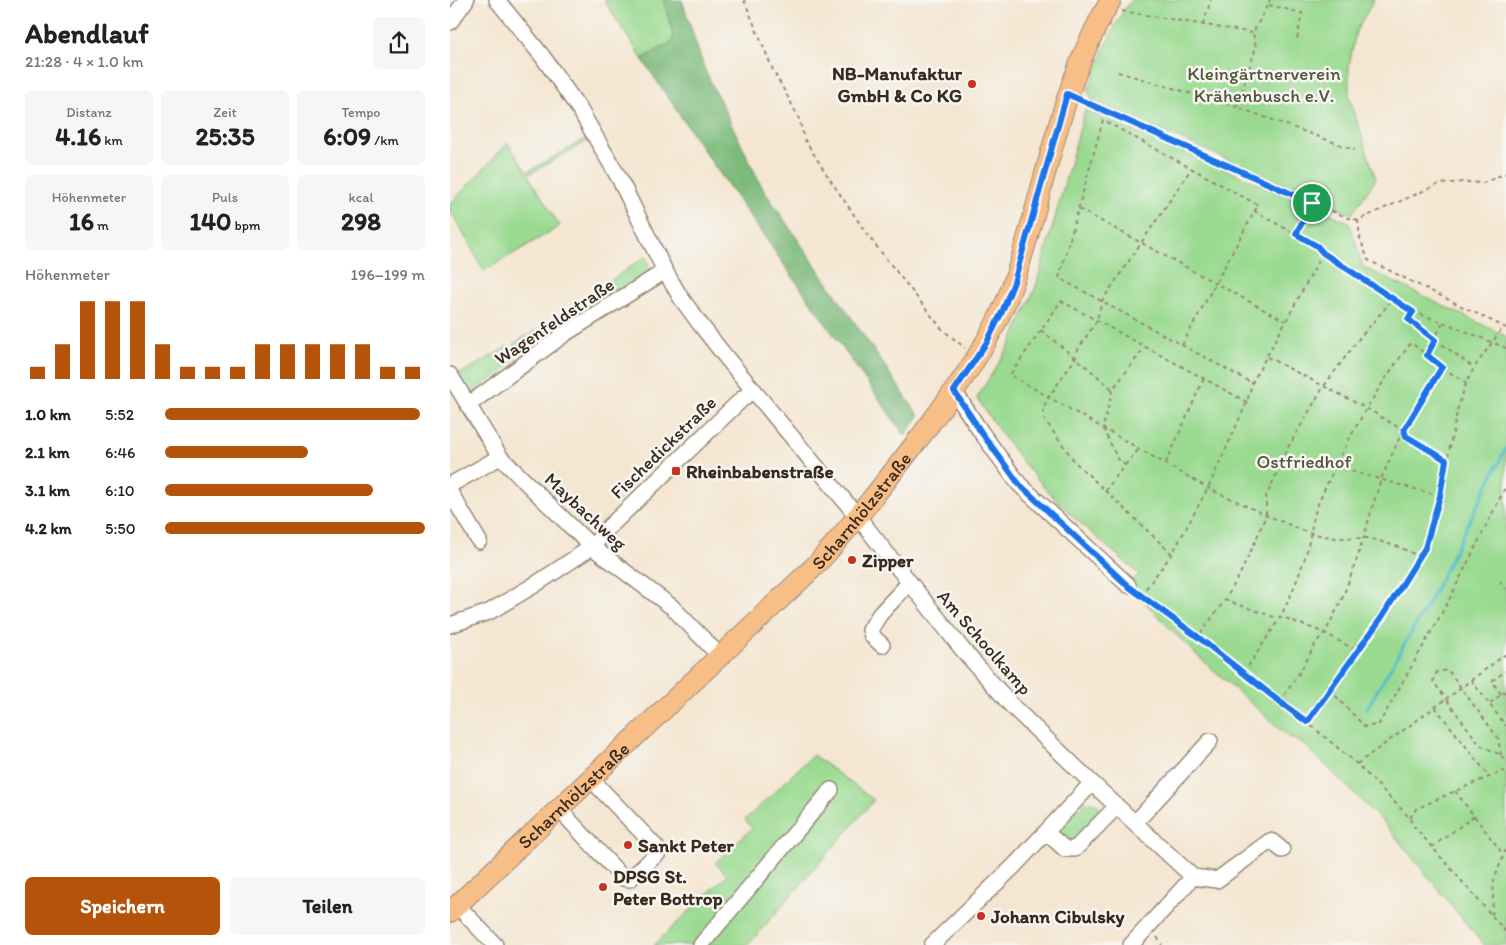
<!DOCTYPE html>
<html lang="de">
<head>
<meta charset="utf-8">
<style>
	:root { --surface:#fff; --page:#f6f6f6; --text:#222; --muted:#767676; --accent:#b45309 }
	body { margin:0; font-family:Itim,sans-serif; background:var(--page); color:var(--text); height:100vh; display:flex; flex-direction:column; font-size:19px; white-space:nowrap }
	* { box-sizing:border-box; margin:0 }
	p { font-size:16px; color:var(--muted) }
	.icon { flex:none; width:28px; height:28px; fill:none; stroke:currentColor; stroke-width:2; stroke-linecap:round; stroke-linejoin:round }
	.map { position:relative; flex:1; overflow:hidden }
	.side { display:flex; flex-direction:column; background:var(--surface); width:450px }
	.side>* { flex:none }
	.pin { position:absolute; display:grid; place-items:center; width:42px; height:42px; color:#fff; margin:-21px; border:2px solid #fff; border-radius:50%; box-shadow:0 1px 5px #0007 }
	.round { display:grid; place-items:center; flex:none; width:52px; height:52px; border-radius:8px; background:var(--page) }
	.summary { display:flex; align-items:center; justify-content:space-between; height:85px; padding:0 25px }
	h1 { font-size:28px; font-weight:700; line-height:38px }
	.metrics { display:grid; grid-template-columns:repeat(3,1fr); gap:8px; height:85px; padding:5px 25px }
	.metrics div { display:grid; align-content:center; border-radius:8px; background:var(--page); text-align:center }
	.metrics b { font-size:25px; font-weight:700 }
	.metrics small { font-size:14px; font-weight:400 }
	.metrics p { font-size:14px }
	.chart { height:140px; padding:10px 25px }
	.chart p { display:flex; justify-content:space-between }
	.chart svg { width:100%; height:90px; margin-top:5px; stroke:var(--accent); stroke-width:6 }
	.cta { display:flex; gap:10px; margin-top:auto; padding:10px 25px }
	.cta a { flex:1; height:58px; border-radius:8px; background:var(--accent); color:#fff; font-size:20px; font-weight:700; line-height:58px; text-align:center }
	.cta a+a { background:var(--page); color:var(--text) }
	ul { padding:0 25px; list-style:none; font-size:16px }
	li { display:grid; grid-template-columns:80px 60px 1fr; align-items:center; height:38px }
	li i { height:12px; border-radius:6px; background:var(--accent) }
	main { display:flex; flex:1; min-height:0 }
	.map>svg:first-child { display:block }
	.green { fill:#9ada90; stroke:#6a8257 }
	.forest { fill:#7bba7a; stroke:#5b724c }
	.lines { fill:none; stroke-linecap:round; stroke-linejoin:round }
	.stream { stroke:#51bdca; stroke-width:3 }
	.minor-casing { stroke:#988878; stroke-width:18 }
	.major-casing { stroke:#988878; stroke-width:22 }
	.path { stroke:#988878; stroke-width:2; stroke-dasharray:4 4; stroke-linecap:butt }
	.minor { stroke:#fff; stroke-width:15 }
	.major { stroke:#f7be87; stroke-width:20 }
	.route-casing { stroke:#fff; stroke-width:10 }
	.route { stroke:#1a73e8; stroke-width:6 }
	.poi-dot { fill:#c8321e; stroke:#f6f6f2; stroke-width:2 }
	.labels { text-anchor:middle; stroke-width:5; stroke-linejoin:round; paint-order:stroke }
	.poi-label { font-size:19px; font-weight:bold; fill:#3b2a1e; stroke:#f6f6f2; text-anchor:start }
	.park-label { font-size:19px; fill:#53563a; stroke:#f6f6f2 }
	.street-label { font-size:19px; fill:#3b2a1e; stroke:#f6f6f2 }
</style>
</head>
<body>
<main>
<section class="side">
<div class="summary"><div><h1>Abendlauf</h1><p>21:28 · 4 × 1.0 km</p></div><a class="round"><svg class="icon" aria-label="share" viewBox="0 0 24 24"><path d="M12 15V3M7 8l5-5 5 5M5 13v7h14v-7"/></svg></a></div>
<div class="metrics">
<div><p>Distanz</p><b>4.16<small> km</small></b></div>
<div><p>Zeit</p><b>25:35</b></div>
<div><p>Tempo</p><b>6:09<small> /km</small></b></div>
</div>
<div class="metrics">
<div><p>Höhenmeter</p><b>16<small> m</small></b></div>
<div><p>Puls</p><b>140<small> bpm</small></b></div>
<div><p>kcal</p><b>298</b></div>
</div>
<div class="chart"><p><span>Höhenmeter</span>196–199 m</p>
<svg viewBox="0 0 160 44" preserveAspectRatio="none"><path d="M5 44V38M15 44V27M25 44V6M35 44V6M45 44V6M55 44V27M65 44V38M75 44V38M85 44V38M95 44V27M105 44V27M115 44V27M125 44V27M135 44V27M145 44V38M155 44V38"/></svg>
</div>
<ul>
<li><b>1.0 km</b>5:52<i style="width:98%"></i></li>
<li><b>2.1 km</b>6:46<i style="width:55%"></i></li>
<li><b>3.1 km</b>6:10<i style="width:80%"></i></li>
<li><b>4.2 km</b>5:50<i style="width:100%"></i></li>
</ul>
<div class="cta"><a>Speichern</a><a>Teilen</a></div>
</section>
<div class="map">
<svg width="1056" height="945" viewBox="0 0 1056 945">
	<rect width="100%" height="100%" fill="#f6f6f2"/>
	<filter id="ink" filterUnits="userSpaceOnUse"><feTurbulence type="fractalNoise" baseFrequency=".02" numOctaves="2"/><feDisplacementMap in="SourceGraphic" scale="10" xChannelSelector="R" yChannelSelector="G"/><feConvolveMatrix kernelMatrix="1 2 1 2 8 2 1 2 1" color-interpolation-filters="sRGB"/></filter>
	<filter id="wash" filterUnits="userSpaceOnUse"><feTurbulence type="fractalNoise" baseFrequency=".0096" numOctaves="4" result="noise"/><feDisplacementMap in="SourceGraphic" scale="20" xChannelSelector="R" yChannelSelector="G"/><feGaussianBlur stdDeviation="1.12" result="paint"/><feColorMatrix in="noise" values="0 0 0 0 0 0 0 0 0 0 0 0 0 0 0 0 0 1.4 0 .05"/><feComposite in="paint" operator="in"/></filter>
	<g filter="url(#wash)">
		<rect width="100%" height="100%" fill="#f4e6d1"/>
		<path class="green" d="M154,0H213L222,29L223,41L192,59Z
			M681,0H924L906,31L899,66V96L926,179L902,214L642,100L638,91C650,60 661,27 681,0Z
			M635,110L899,222L913,267L1056,336V945H1034L934,823L855,745L839,737L739,648L678,585L689,574C661,549 631,526 605,499C576,468 550,434 527,398L561,343L586,286Z
			M137,138L139,140L78,175L110,226L34,271L3,215L0,214V204L58,143L77,172Z
			M196,256L201,271L154,301L147,290Z
			M143,293L150,303L124,320L119,309Z
			M113,313L120,322L98,339L92,329V326Z
			M86,330L94,342L72,357L64,346L65,343Z
			M59,346L67,360L23,393L18,392L8,375Z
			M363,755L424,800L298,945H204L277,875L265,863L302,828L295,820Z
			M636,801L645,803L654,811L620,845L606,834L607,830Z"/>
		<path class="forest" d="M213,0H232L254,68L313,189L469,416L455,436L256,154L192,59L223,41L222,29Z"/>
		<g class="lines">
			<path class="stream" d="M916,710L979,602L1056,448"/>
		</g>
	</g>
	<g filter="url(#ink)">
		<g class="lines">
			<defs>
				<path id="minor" d="M47,0L93,57L130,110L169,178L215,271L231,298L250,324L275,356L408,517L512,649L562,706L642,783L564,866L482,945
					M0,22L16,0
					M0,375L50,457L142,547L222,607L269,655
					M504,391L531,432L569,484L678,585
					M18,405L116,333L215,271
					M0,485L50,457
					M0,492L29,541
					M0,625L39,612L86,584L142,547L158,528L292,399L304,390
					M432,645L422,636L420,630L430,614L459,583
					M642,783L743,877
					M109,809L173,878L180,879L208,853L206,847L141,779
					M685,823L760,741
					M597,833L615,849H625L667,806
					M743,877L767,880L820,841L823,842L832,850
					M7,905L45,945
					M251,945L381,790
					M681,945L743,877"/>
				<g id="major">
					<path id="s1" d="M0,912L366,565C403,524 437,480 471,436C507,388 544,339 564,281C596,187 609,86 661,0"/>
				</g>
			</defs>
			<use href="#minor" class="minor-casing"/>
			<use href="#major" class="major-casing"/>
			<path class="path" d="M294,0L323,70L348,116L355,140L377,175L419,237L492,329L515,348
				M819,5L852,13L847,40
				M672,11L803,33
				M753,24L761,0
				M668,72L787,107L905,150
				M633,101L898,218L908,220L989,184L1013,182L1033,183L1056,173
				M787,107L806,47L803,33L820,0
				M629,209L835,321
				M804,211L867,246L873,253L963,312L958,319L1024,368
				M908,220L910,238L918,260L1056,328
				M847,235L862,203
				M963,312L993,322L1056,348
				M591,330C615,350 639,368 662,389
				M732,345L808,205L653,120L609,278L802,383
				M817,357L916,408L953,430L956,436L996,460
				M993,368L1016,383
				M797,402L611,301L560,375L758,488L816,515L859,533L886,538H919L949,547L970,557
				M716,463L754,378
				M675,465L690,448
				M886,467L990,496
				M655,491L675,465L667,458L653,427L663,389L695,347
				M722,554L625,462L594,419L593,409L598,398L625,359L627,351L647,320L652,301L741,169
				M1050,581L1056,589
				M687,592L748,637L775,600L790,574L805,542L816,515V497L839,446L874,386L907,341L943,299
				M691,595L722,554L758,488L797,402L802,383L873,253
				M775,600L824,617L835,618L875,633L907,651
				M748,637L830,702L857,722L907,764L960,818L962,824L1056,932
				M794,673C805,655 818,637 829,619C839,601 847,581 853,563C861,543 860,524 868,504C893,447 923,392 961,343L977,355L993,322
				M1021,680L1056,726
				M880,690L915,727L929,724L998,602L1056,486
				M1051,694L1042,681L1056,671
				M830,702L851,670L867,641L875,633L892,599L907,559L931,479L953,430L992,367L977,355
				M1040,703L1056,691
				M985,707L1039,776
				M857,722L932,617L975,548L990,496L1008,407L1016,383L1024,368L1053,327
				M1051,755L1048,738L998,670L987,672L983,681L996,699C1016,684 1036,669 1056,654
				M907,764L996,699L1030,745L1051,755L1056,763
				M1005,791L1053,854
				M960,818L966,809L1005,791L1056,770
				M982,847L1024,816
				M1042,915L1044,880L1056,849
				M707,937L712,945"/>
			<use href="#minor" class="minor"/>
			<use href="#major" class="major"/>
		</g>
	</g>
	<g class="lines" filter="url(#ink)">
		<defs>
			<path id="route" d="M617,94L862,203L846,234L867,246L873,253L963,312L958,319L985,340L977,355L992,367L954,430L956,436L996,460L990,496L975,548L932,617L857,722L830,702L748,637L678,586L569,484L531,432L504,391L537,342L552,312L564,282Z"/>
		</defs>
		<use href="#route" class="route-casing"/>
		<use href="#route" class="route"/>
	</g>
	<g class="poi-dot">
		<circle cx="522" cy="84" r="5"/>
		<rect x="221" y="466" width="10" height="10" rx="2.5"/>
		<circle cx="402" cy="560" r="5"/>
		<circle cx="178" cy="845" r="5"/>
		<circle cx="153" cy="887" r="5"/>
		<circle cx="531" cy="916" r="5"/>
	</g>
	<g class="labels">
		<g class="poi-label">
			<text x="512" y="80" text-anchor="end">NB-Manufaktur<tspan x="512" dy="22">GmbH &amp; Co KG</tspan></text>
			<text x="236" y="478">Rheinbabenstraße</text>
			<text x="412" y="567">Zipper</text>
			<text x="188" y="852">Sankt Peter</text>
			<text x="163" y="883">DPSG St.<tspan x="163" dy="22">Peter Bottrop</tspan></text>
			<text x="541" y="923">Johann Cibulsky</text>
		</g>
		<g class="park-label">
			<text x="814" y="80">Kleingärtnerverein<tspan x="814" dy="22">Krähenbusch e.V.</tspan></text>
			<text x="854" y="468">Ostfriedhof</text>
		</g>
		<g class="street-label">
			<text transform="translate(104 321) rotate(-34)" y="7">Wagenfeldstraße</text>
			<text transform="translate(213 447) rotate(-44)" y="7">Fischedickstraße</text>
			<text dy="7" stroke="none"><textPath href="#s1" startOffset="575">Scharnhölzstraße</textPath></text>
			<text transform="translate(136 511) rotate(43)" y="7">Maybachweg</text>
			<text transform="translate(535 642) rotate(49)" y="7">Am Schoolkamp</text>
			<text dy="7" stroke="none"><textPath href="#s1" startOffset="170">Scharnhölzstraße</textPath></text>
		</g>
	</g>
</svg>
<div class="pin" style="left:862px;top:203px;background:#1e9e55"><svg class="icon" aria-label="arrive" viewBox="0 0 24 24"><path d="M6 21V4h12l-3 4 3 4H6"/></svg></div>
</div>
</main>
</body>
</html>
